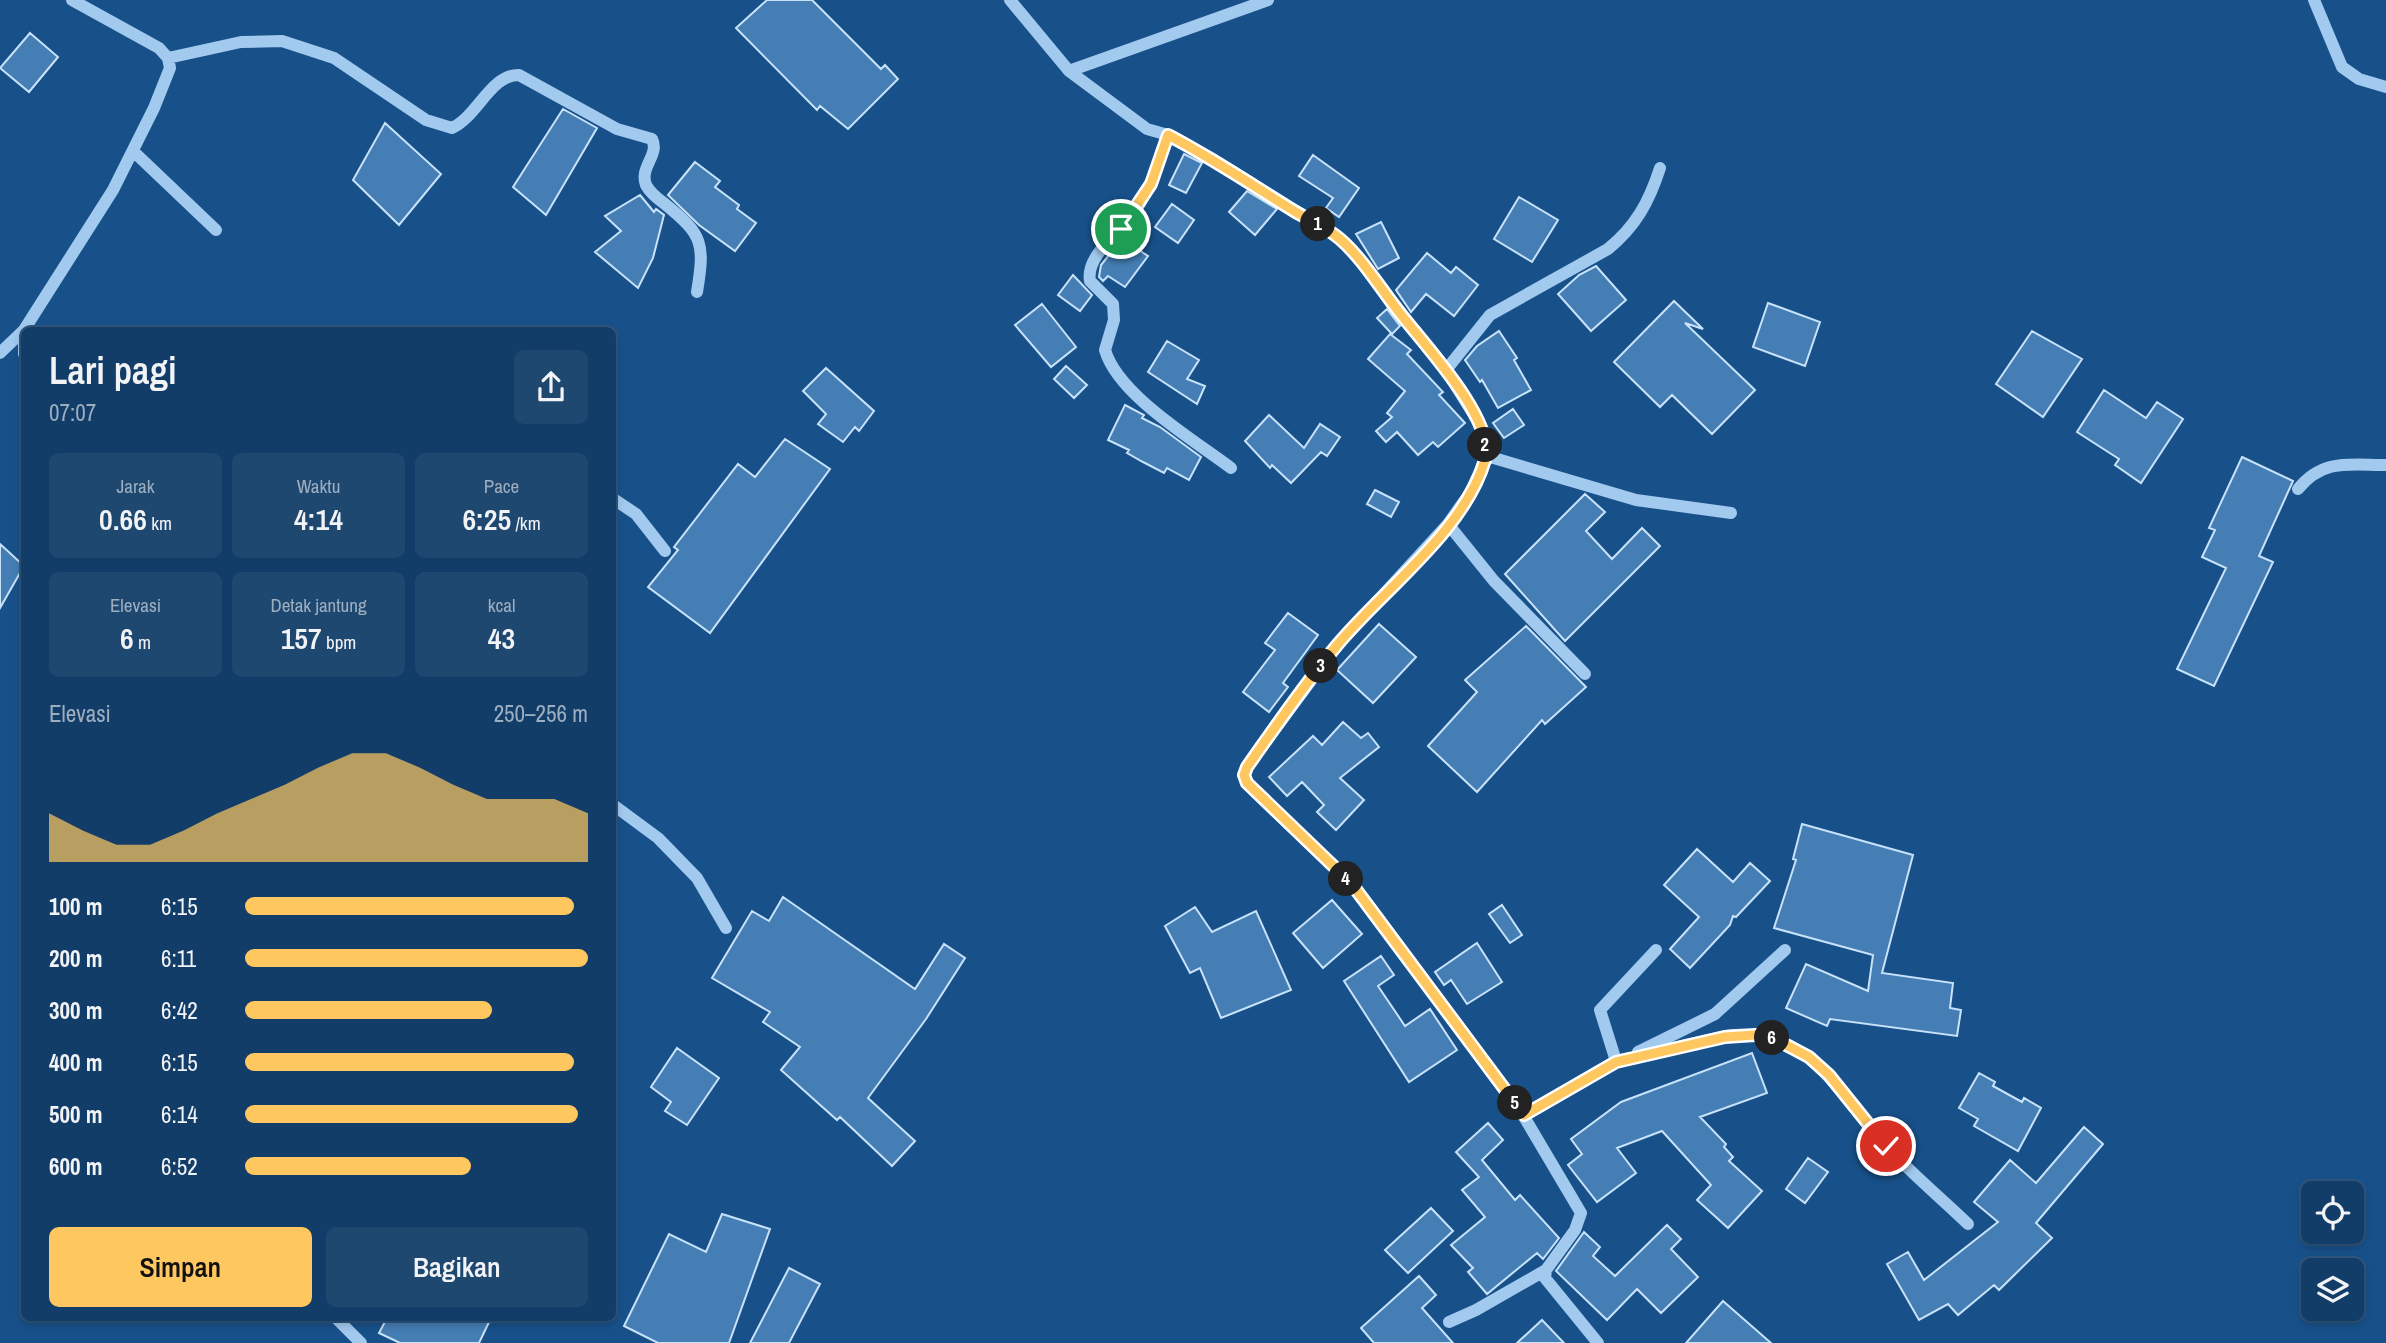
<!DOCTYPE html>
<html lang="id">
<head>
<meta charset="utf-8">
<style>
	:root { --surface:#123d68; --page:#1f4871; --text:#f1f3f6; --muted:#9caec0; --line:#31567c; --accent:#ffc75f }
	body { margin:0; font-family:"Archivo Narrow",sans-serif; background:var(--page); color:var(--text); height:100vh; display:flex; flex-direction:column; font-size:26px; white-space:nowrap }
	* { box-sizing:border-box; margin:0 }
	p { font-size:23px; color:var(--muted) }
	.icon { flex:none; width:38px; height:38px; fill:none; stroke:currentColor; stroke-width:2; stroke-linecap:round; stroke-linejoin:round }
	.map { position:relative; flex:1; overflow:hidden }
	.details { position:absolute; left:21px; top:327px; width:595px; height:994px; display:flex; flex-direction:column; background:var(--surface); border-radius:10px; box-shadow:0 4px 10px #0003,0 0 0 2px var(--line) }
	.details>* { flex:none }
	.tools { position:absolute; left:2301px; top:1181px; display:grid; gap:14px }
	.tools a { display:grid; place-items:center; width:63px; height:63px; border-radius:10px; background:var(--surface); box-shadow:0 4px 10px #0003,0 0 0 2px var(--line); font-size:35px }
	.pin { position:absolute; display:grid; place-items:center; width:60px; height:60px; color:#fff; margin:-30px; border:4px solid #fff; border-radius:50%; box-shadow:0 2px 7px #0007 }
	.km { position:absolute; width:35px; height:35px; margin:-18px; border-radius:50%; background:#222; color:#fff; font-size:19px; line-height:35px; text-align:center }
	.round { display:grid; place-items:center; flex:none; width:74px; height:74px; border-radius:10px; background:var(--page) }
	.summary { display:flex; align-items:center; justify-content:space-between; height:119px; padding:0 28px }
	h1 { font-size:38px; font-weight:600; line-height:52px }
	.stats { display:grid; grid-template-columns:repeat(3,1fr); gap:10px; height:119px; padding:7px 28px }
	.stats div { display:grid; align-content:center; border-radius:10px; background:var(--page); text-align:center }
	.stats b { font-size:30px; font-weight:600 }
	.stats small { font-size:19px; font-weight:400 }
	.stats p { font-size:19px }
	.chart { height:196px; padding:14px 28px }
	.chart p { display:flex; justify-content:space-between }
	.chart svg { width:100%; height:126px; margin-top:7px; fill:var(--accent); opacity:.7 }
	.primary-button { display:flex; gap:14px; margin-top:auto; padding:14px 28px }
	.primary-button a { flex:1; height:80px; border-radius:10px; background:var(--accent); color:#111; font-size:28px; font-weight:600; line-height:80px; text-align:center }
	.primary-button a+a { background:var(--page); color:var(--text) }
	ul { padding:0 28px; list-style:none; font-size:23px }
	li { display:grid; grid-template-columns:112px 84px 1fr; align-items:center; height:52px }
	li i { height:18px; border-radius:9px; background:var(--accent) }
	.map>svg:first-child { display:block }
	.building { fill:#457eb5; stroke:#c8e2fa; stroke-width:2 }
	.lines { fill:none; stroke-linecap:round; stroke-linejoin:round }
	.minor { stroke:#a2c9ee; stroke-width:12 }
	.route-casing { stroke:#fff; stroke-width:14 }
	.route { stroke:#ffc75f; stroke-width:9 }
</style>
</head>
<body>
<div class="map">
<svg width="2386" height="1343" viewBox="0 0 2386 1343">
	<rect width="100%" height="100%" fill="#18518a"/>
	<path class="building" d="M767,0H812L881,69L885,65L898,79L848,129L820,106L817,110L736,28Z
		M30,33L58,57L29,92L0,68Z
		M563,109L597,128L546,215L513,187Z
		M385,123L441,174L399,225L353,180Z
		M1184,154L1202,163L1186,193L1169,185Z
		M1313,155L1359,188L1339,217L1326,208L1333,198L1299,176Z
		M695,162L720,181L715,187L739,205L737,209L756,223L735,251L699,225L668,195Z
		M1247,191L1277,209L1255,235L1229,212Z
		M640,195L654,212L656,209L664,215L653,258L638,288L595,252L621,231L605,216Z
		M1519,197L1558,220L1532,262L1494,239Z
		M1172,204L1194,220L1178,243L1155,227Z
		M1381,222L1399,258L1378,269L1356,234Z
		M1122,239L1148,256L1125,287L1108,276L1103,281L1099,277L1101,265Z
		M1427,253L1451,273L1456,267L1478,285L1454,316L1426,294L1411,312L1396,290Z
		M1596,266L1626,300L1591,331L1558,294L1579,275Z
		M1073,275L1092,295L1080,311L1058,295Z
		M1674,301L1703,329L1685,323L1755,390L1712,434L1672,395L1660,407L1614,362Z
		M1768,303L1820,322L1805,366L1753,347Z
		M1042,304L1076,347L1051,367L1015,325Z
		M1387,309L1400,326L1392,334L1377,318Z
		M1499,331L1517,358L1514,360L1531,390L1498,408L1482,380L1480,382L1465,360L1477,346Z
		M2032,331L2082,359L2043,417L1996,384Z
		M1390,334L1411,350L1407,354L1443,392L1439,395L1465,423L1438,447L1433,442L1418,455L1397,432L1386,442L1376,431L1392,417L1387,413L1405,391L1368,359Z
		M1167,341L1199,360L1187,379L1205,386L1197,404L1148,372Z
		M1066,366L1087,385L1074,398L1054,379Z
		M826,368L874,411L859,431L855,427L843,442L818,424L826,414L803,391Z
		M2104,390L2146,418L2157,402L2183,419L2141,483L2115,465L2119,459L2077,432Z
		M1125,405L1144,415L1142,418L1160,427L1201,457L1189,480L1167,468L1164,473L1143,462L1127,453L1129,450L1108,440Z
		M1513,409L1524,425L1504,438L1493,423Z
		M1269,415L1304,448L1320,424L1340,437L1327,456L1321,452L1291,483L1272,465L1270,468L1245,441Z
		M785,439L830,469L710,633L648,587L678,550L674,547L738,464L755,477Z
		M2242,457L2293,481L2259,556L2273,562L2214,686L2177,669L2226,568L2202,557L2215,530L2209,528Z
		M1375,490L1399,502L1391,517L1367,504Z
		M1585,494L1605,512L1586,531L1612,559L1642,528L1660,546L1565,641L1505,574Z
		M0,544L24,566L0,608Z
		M1288,613L1318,635L1283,683L1288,687L1269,712L1243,692L1275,650L1265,643Z
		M1379,624L1416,657L1373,703L1337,670Z
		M1526,626L1586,687L1545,724L1542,720L1477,792L1428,746L1477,692L1465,680Z
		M1343,722L1361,738L1368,733L1379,747L1340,778L1364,800L1336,830L1317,812L1324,805L1302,782L1287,796L1269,777L1313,736L1322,745Z
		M1802,824L1913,855L1882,973L1953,983L1950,1008L1961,1010L1957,1036L1830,1019L1827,1026L1786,1008L1806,964L1868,991L1873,955L1774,928L1796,860L1793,859Z
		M1697,849L1733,882L1750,863L1770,881L1736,917L1733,916L1730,925L1690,968L1670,949L1699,917L1664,885Z
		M783,897L915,989L944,944L965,958L926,1019L868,1098L915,1141L892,1166L840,1117L837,1120L781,1070L800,1047L763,1022L770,1012L712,978L752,911L769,921Z
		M1332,900L1362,934L1323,968L1293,933Z
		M1502,905L1522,935L1510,943L1489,914Z
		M1195,907L1212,932L1256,911L1291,990L1221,1018L1200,968L1190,973L1165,926Z
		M1477,943L1502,982L1467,1004L1451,980L1444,985L1435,972Z
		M1381,956L1394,975L1378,986L1405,1026L1430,1009L1457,1050L1409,1082L1344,981Z
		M677,1048L719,1078L687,1125L665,1111L671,1102L651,1087Z
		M1752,1053L1767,1093L1700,1117L1726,1144L1724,1147L1733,1157L1729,1161L1762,1191L1728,1228L1697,1200L1711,1185L1662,1131L1617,1148L1636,1173L1597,1202L1568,1165L1582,1154L1571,1139L1621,1102Z
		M1979,1073L1995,1082L1993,1086L2022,1102L2024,1098L2041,1108L2018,1151L1974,1126L1978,1119L1959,1108Z
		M1488,1123L1503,1140L1482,1160L1515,1200L1520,1195L1559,1238L1543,1259L1537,1253L1487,1294L1468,1272L1473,1268L1451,1245L1485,1217L1462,1190L1479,1177L1456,1152Z
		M2084,1127L2103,1144L2036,1223L2052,1238L1999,1290L1994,1285L1958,1315L1948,1304L1919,1320L1887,1264L1908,1252L1924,1280L1998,1222L1974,1202L2010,1160L2036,1183Z
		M1808,1158L1828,1172L1805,1203L1786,1189Z
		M1431,1208L1453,1231L1408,1273L1385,1250Z
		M722,1214L770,1229L729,1343H658L624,1326L669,1234L706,1252Z
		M1667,1225L1681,1239L1671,1249L1698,1277L1661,1313L1637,1289L1607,1320L1556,1271L1584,1232L1600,1247L1593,1256L1615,1276Z
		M789,1268L820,1284L789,1343H750Z
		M1419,1276L1436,1295L1422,1308L1453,1343H1374L1361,1328Z
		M1723,1301L1771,1343H1686Z
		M387,1318H491L479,1343H400L379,1333Z
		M1542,1320L1564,1343H1517Z"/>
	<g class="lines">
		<path class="minor" d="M1010,0L1069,71L1147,129L1168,135L1213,159L1338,237L1355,254L1446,370L1479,423L1487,456L1470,493L1448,524L1338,644L1247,767L1244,775L1246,783L1351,883L1370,907L1523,1115L1581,1213L1575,1230L1546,1270L1545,1278L1598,1343
			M2314,0L2342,67L2359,79L2386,87
			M168,58L241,42L282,41L334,58L426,120L452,128C477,117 491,74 519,75L617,129L652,139C660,155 639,167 646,185C650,193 658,199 665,204C703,235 705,243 697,292
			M1069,71L1268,0
			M1168,135C1159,161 1151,187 1136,210C1123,230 1085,255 1090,281L1113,304L1114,320L1105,350C1118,395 1194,440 1231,468
			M133,151L216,230
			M0,353L24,330
			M24,354V330L113,190L154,108L170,68L168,58L159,48L72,0
			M1446,370L1490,315L1608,249C1636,226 1649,202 1660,168
			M1487,456L1636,500L1731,513
			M2298,489C2323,458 2350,465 2386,465
			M612,498L636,514L665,551
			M1448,524L1494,581L1585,674
			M612,804L658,838L697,878L726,928
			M1638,1052L1715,1014L1785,950
			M1616,1061L1600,1010L1656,950
			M1523,1115L1616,1061L1725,1036C1810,1024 1838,1095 1887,1147C1912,1174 1941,1198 1968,1224
			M336,1318L361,1343
			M1449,1322L1476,1310L1546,1270"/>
	</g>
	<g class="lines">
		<defs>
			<path id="route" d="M1121,229L1151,184L1168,135C1212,158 1252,185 1294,211C1309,220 1326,227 1340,239C1363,259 1380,288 1399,312C1422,342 1497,421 1485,460C1464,531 1385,588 1338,644C1305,683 1276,726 1247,767L1244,775L1247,783L1351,883L1524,1115L1616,1062L1725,1037L1755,1035L1773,1038L1809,1057L1829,1075L1886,1146"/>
		</defs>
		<use href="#route" class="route-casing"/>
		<use href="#route" class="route"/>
	</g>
</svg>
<div class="tools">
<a><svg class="icon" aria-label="locate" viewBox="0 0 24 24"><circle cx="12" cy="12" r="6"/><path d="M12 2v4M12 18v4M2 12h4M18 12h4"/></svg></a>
<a><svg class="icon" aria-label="layers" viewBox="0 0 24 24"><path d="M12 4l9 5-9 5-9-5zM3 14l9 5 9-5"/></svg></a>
</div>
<div class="pin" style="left:1121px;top:229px;background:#1e9e55"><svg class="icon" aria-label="arrive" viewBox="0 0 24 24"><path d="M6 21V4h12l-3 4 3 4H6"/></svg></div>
<div class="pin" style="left:1886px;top:1146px;background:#d93025"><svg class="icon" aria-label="check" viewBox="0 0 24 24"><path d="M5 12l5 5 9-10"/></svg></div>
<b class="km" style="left:1318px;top:224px">1</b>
<b class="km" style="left:1485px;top:445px">2</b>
<b class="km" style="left:1321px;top:666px">3</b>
<b class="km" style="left:1346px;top:879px">4</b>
<b class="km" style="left:1515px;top:1103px">5</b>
<b class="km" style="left:1772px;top:1038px">6</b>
<section class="details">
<div class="summary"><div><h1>Lari pagi</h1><p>07:07</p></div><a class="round"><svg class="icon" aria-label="share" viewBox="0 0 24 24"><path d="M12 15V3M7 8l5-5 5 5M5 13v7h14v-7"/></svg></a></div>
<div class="stats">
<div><p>Jarak</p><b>0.66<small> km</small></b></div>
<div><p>Waktu</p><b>4:14</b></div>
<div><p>Pace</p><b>6:25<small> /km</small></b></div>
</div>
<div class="stats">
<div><p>Elevasi</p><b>6<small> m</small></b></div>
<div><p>Detak jantung</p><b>157<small> bpm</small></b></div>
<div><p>kcal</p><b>43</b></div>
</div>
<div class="chart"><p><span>Elevasi</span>250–256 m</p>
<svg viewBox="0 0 160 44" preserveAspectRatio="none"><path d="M0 44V27L10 33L20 38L30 38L40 33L50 27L60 22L70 17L80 11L90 6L100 6L110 11L120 17L130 22L140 22L150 22L160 27V44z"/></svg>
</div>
<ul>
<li><b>100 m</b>6:15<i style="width:96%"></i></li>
<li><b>200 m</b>6:11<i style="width:100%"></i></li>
<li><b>300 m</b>6:42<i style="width:72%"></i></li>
<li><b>400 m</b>6:15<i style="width:96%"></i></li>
<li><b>500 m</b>6:14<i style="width:97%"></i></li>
<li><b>600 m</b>6:52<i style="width:66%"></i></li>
</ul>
<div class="primary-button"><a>Simpan</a><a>Bagikan</a></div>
</section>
</div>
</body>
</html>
